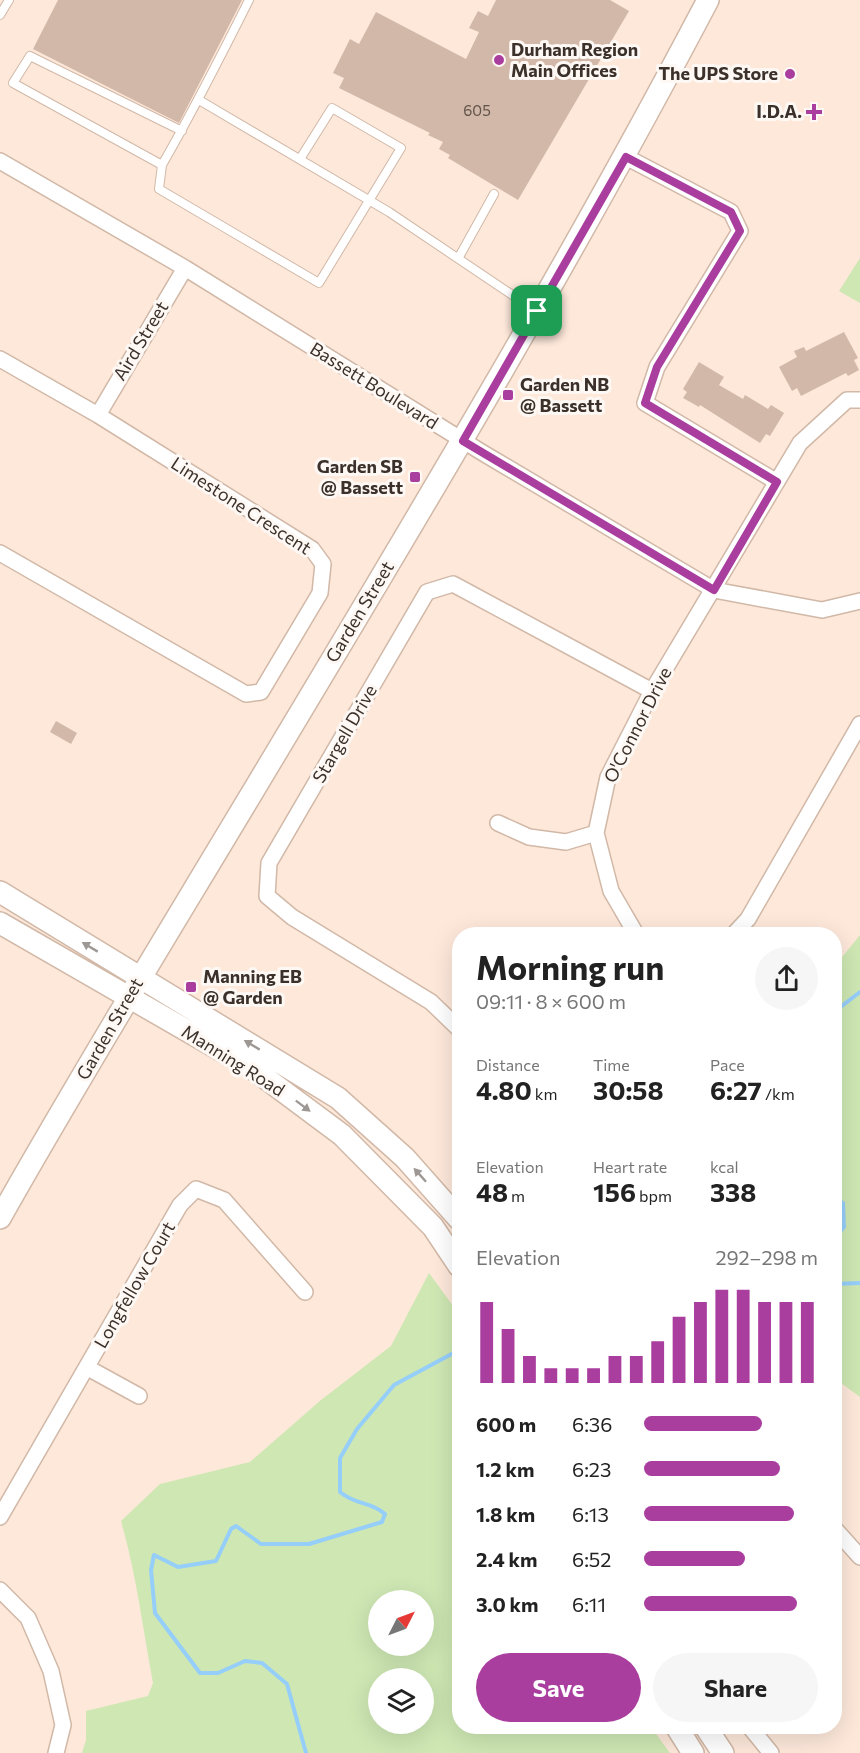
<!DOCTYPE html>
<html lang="en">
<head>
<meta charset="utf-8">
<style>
	:root { --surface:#fff; --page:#f6f6f6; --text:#222; --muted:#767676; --accent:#a93e9f }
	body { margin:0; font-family:Commissioner,sans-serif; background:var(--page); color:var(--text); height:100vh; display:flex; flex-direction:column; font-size:22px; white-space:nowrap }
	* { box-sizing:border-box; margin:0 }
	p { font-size:20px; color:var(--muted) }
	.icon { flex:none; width:33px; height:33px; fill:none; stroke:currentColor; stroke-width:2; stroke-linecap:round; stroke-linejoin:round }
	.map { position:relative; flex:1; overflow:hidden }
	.side { position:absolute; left:452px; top:927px; width:390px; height:807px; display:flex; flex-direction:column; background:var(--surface); border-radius:24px; box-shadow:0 6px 24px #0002 }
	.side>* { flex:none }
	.needle { width:39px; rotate:48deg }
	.fabs { position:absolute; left:368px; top:1590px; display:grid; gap:12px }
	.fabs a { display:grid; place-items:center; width:66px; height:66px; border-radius:50%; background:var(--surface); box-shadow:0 6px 24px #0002; font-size:30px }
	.pin { position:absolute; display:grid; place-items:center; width:51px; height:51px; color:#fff; margin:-26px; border-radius:12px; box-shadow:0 3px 9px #0006 }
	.round { display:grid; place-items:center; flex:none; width:63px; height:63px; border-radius:32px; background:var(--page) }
	.summary { display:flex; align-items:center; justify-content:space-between; height:102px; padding:0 24px }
	h1 { font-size:33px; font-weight:700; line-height:45px }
	.figures { display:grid; grid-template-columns:repeat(3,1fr); gap:9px; height:102px; padding:6px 24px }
	.figures div { display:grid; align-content:center }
	.figures b { font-size:26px; font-weight:700 }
	.figures small { font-size:16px; font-weight:400 }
	.figures p { font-size:16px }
	.chart { height:168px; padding:12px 24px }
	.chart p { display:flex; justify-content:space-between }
	.chart svg { width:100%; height:108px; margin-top:6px; stroke:var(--accent); stroke-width:6 }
	.button { display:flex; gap:12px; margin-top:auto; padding:12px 24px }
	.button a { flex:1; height:69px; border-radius:36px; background:var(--accent); color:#fff; font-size:24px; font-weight:700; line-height:69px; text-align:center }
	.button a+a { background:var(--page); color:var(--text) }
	ul { padding:0 24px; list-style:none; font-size:20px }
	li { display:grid; grid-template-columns:96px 72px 1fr; align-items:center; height:45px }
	li i { height:15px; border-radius:8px; background:var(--accent) }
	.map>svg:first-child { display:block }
	.green { fill:#cee7b3; fill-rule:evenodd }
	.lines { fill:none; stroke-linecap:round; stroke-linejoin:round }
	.stream { stroke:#96cefa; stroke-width:4 }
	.building { fill:#d2b8a8 }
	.lane-casing { stroke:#d1b8a7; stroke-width:10 }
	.street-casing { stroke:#d1b8a7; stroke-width:18 }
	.secondary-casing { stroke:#d1b8a7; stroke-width:24 }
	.lane { stroke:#fff; stroke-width:8 }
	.street { stroke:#fff; stroke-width:15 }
	.secondary { stroke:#fff; stroke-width:21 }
	.oneway { fill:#9d9894 }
	.route-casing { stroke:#fff; stroke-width:12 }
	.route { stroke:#a93e9f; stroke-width:8 }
	.poi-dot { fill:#a93e9f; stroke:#fef8f5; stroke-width:2 }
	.labels { text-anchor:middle; stroke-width:6; stroke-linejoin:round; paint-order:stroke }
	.number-label { font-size:15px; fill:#61534a }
	.poi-label { font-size:18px; font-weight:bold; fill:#3b312a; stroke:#fef8f5; text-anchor:start }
	.street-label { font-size:18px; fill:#3b312a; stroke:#fef8f5 }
</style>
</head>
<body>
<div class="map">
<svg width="860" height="1753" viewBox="0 0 860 1753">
	<rect width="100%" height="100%" fill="#fde8da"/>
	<path class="green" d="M860,258V303L839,291Z
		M860,935V1397L841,1383L834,1382V967Z
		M429,1273L459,1314V1726L651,1727L670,1753H82L86,1740V1711L148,1696L153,1683C143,1629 136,1573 121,1521L160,1484L250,1462L321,1400L391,1346ZM378,1600H423V1646H378ZM378,1678H423V1724H378Z"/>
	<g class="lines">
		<path class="stream" d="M834,1012L860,992
			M834,1198L843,1203L844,1227L834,1239
			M834,1284L860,1283
			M306,1753L287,1684L262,1663L245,1661L218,1673H200L155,1613L151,1570L154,1555L178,1567L216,1561L231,1529L236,1526L261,1544H309L382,1522L385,1514C370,1501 357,1506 340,1492V1458L357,1429L394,1385L459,1350"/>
	</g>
	<path class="building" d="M58,0H242L179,123L33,49Z
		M496,0H610L629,11L518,200L448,158L450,155L439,149L443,142L428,135L430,133L339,88L344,78L333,73L350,39L359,44L376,12L466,59L479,32L469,28L478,11L488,16Z
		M844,332L858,358L854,360L859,370L848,376L846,373L801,396L797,388L792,391L779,367L797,357L794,351L804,347L806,351Z
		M699,362L724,377L719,385L743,399L745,395L768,409L771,405L784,413L770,436L766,434L760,443L700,405L699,407L683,398L687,392L683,389Z
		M56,721L77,733L71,744L50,732Z"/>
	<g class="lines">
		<defs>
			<path id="lane" d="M0,15L9,0
				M199,100L389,212L536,311
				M182,131L30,56L13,83L162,165C193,111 221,56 249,0
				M162,165L159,189L319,283L401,148L332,108L300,159
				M459,257L494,194"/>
			<path id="street" d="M626,157L731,212L740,231L657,367L645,403L777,482
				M0,161L185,268L483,453L714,590L822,610L860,601
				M0,359L98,415L312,549L323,564L320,593L261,692L246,694L0,553
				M98,415L185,268
				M498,823L529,837L566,842L596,833
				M636,934L611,891L596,833L608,777L652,691L800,443L847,400H860
				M734,934L748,919L860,724
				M459,1029L431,1002L292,917L267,896L269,863L427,592L453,584L652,691
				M88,1368L139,1396
				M0,1517L180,1205L196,1189L224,1200L305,1292
				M834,1528L860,1557
				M0,1590L28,1618L51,1671L63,1725L56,1753
				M749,1726L771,1753"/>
			<path id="secondary" d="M0,892L338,1098L405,1158L459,1219
				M0,923L252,1068L342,1135L433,1227L459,1266
				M0,1218C80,1076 165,938 249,798C407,535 565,272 708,0
				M676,1726L693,1753
				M705,1726L723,1753"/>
		</defs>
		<use href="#lane" class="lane-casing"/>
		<use href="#street" class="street-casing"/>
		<use href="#secondary" class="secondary-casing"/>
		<use href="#lane" class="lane"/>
		<use href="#street" class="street"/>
		<use href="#secondary" class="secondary"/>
	</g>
	<defs><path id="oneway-solid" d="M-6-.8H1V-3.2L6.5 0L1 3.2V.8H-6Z" transform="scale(1.5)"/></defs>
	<g class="oneway">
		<use href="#oneway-solid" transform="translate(90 947) rotate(-149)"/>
		<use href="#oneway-solid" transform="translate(252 1045) rotate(-149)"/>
		<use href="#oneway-solid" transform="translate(303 1106) rotate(37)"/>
		<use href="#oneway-solid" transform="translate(420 1175) rotate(-132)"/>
	</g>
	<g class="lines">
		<defs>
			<path id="route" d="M626,157L731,212L740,231L657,367L645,403L777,482L714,590L463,441Z"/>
		</defs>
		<use href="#route" class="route-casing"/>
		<use href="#route" class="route"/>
	</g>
	<g class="poi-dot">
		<circle cx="499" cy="60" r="6"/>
		<circle cx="790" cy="74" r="6"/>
		<path d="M811 103h6v6h6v6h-6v6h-6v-6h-6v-6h6z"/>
		<rect x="502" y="389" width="12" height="12" rx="3"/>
		<rect x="409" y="471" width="12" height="12" rx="3"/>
		<rect x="185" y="981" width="12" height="12" rx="3"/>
	</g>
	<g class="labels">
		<g class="number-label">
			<text x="477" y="116">605</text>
		</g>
		<g class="poi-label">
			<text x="511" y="56">Durham Region<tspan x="511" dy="21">Main Offices</tspan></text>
			<text x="778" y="80" text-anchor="end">The UPS Store</text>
			<text x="802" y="118" text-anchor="end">I.D.A.</text>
			<text x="520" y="391">Garden NB<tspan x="520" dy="21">@ Bassett</tspan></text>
			<text x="403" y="473" text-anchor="end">Garden SB<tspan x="403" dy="21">@ Bassett</tspan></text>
			<text x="203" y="983">Manning EB<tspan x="203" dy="21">@ Garden</tspan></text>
		</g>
		<g class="street-label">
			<text transform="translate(141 341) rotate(-59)" y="6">Aird Street</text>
			<text transform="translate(374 386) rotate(32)" y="6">Bassett Boulevard</text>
			<text transform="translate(241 506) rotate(33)" y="6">Limestone Crescent</text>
			<text transform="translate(360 612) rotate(-59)" y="6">Garden Street</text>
			<text transform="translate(638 725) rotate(-63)" y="6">O'Connor Drive</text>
			<text transform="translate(345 734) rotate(-60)" y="6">Stargell Drive</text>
			<text transform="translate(110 1029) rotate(-60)" y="6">Garden Street</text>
			<text transform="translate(233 1061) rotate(32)" y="6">Manning Road</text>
			<text transform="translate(135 1285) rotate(-60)" y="6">Longfellow Court</text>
		</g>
	</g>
</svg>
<div class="fabs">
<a><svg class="needle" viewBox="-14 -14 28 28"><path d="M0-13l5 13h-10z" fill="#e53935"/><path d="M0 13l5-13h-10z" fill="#767676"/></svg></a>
<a><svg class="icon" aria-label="layers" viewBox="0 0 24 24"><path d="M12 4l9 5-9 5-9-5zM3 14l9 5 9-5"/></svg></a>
</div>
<div class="pin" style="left:537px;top:311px;background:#1e9e55"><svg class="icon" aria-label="arrive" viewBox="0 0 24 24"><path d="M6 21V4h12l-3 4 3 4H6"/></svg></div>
<section class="side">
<div class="summary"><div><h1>Morning run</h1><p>09:11 · 8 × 600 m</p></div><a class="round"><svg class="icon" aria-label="share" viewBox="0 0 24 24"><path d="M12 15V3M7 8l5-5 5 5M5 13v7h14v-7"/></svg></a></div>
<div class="figures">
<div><p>Distance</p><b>4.80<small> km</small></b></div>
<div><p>Time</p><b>30:58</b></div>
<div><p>Pace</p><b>6:27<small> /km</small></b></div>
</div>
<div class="figures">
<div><p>Elevation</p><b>48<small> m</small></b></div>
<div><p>Heart rate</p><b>156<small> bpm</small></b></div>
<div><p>kcal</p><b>338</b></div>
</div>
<div class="chart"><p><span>Elevation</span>292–298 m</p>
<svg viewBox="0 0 160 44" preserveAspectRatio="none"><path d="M5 44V11M15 44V22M25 44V33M35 44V38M45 44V38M55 44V38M65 44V33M75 44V33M85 44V27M95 44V17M105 44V11M115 44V6M125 44V6M135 44V11M145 44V11M155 44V11"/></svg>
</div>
<ul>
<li><b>600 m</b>6:36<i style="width:68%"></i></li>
<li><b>1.2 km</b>6:23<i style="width:78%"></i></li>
<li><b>1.8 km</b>6:13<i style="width:86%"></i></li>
<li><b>2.4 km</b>6:52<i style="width:58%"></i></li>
<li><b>3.0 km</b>6:11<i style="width:88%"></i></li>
</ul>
<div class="button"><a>Save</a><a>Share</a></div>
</section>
</div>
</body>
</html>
